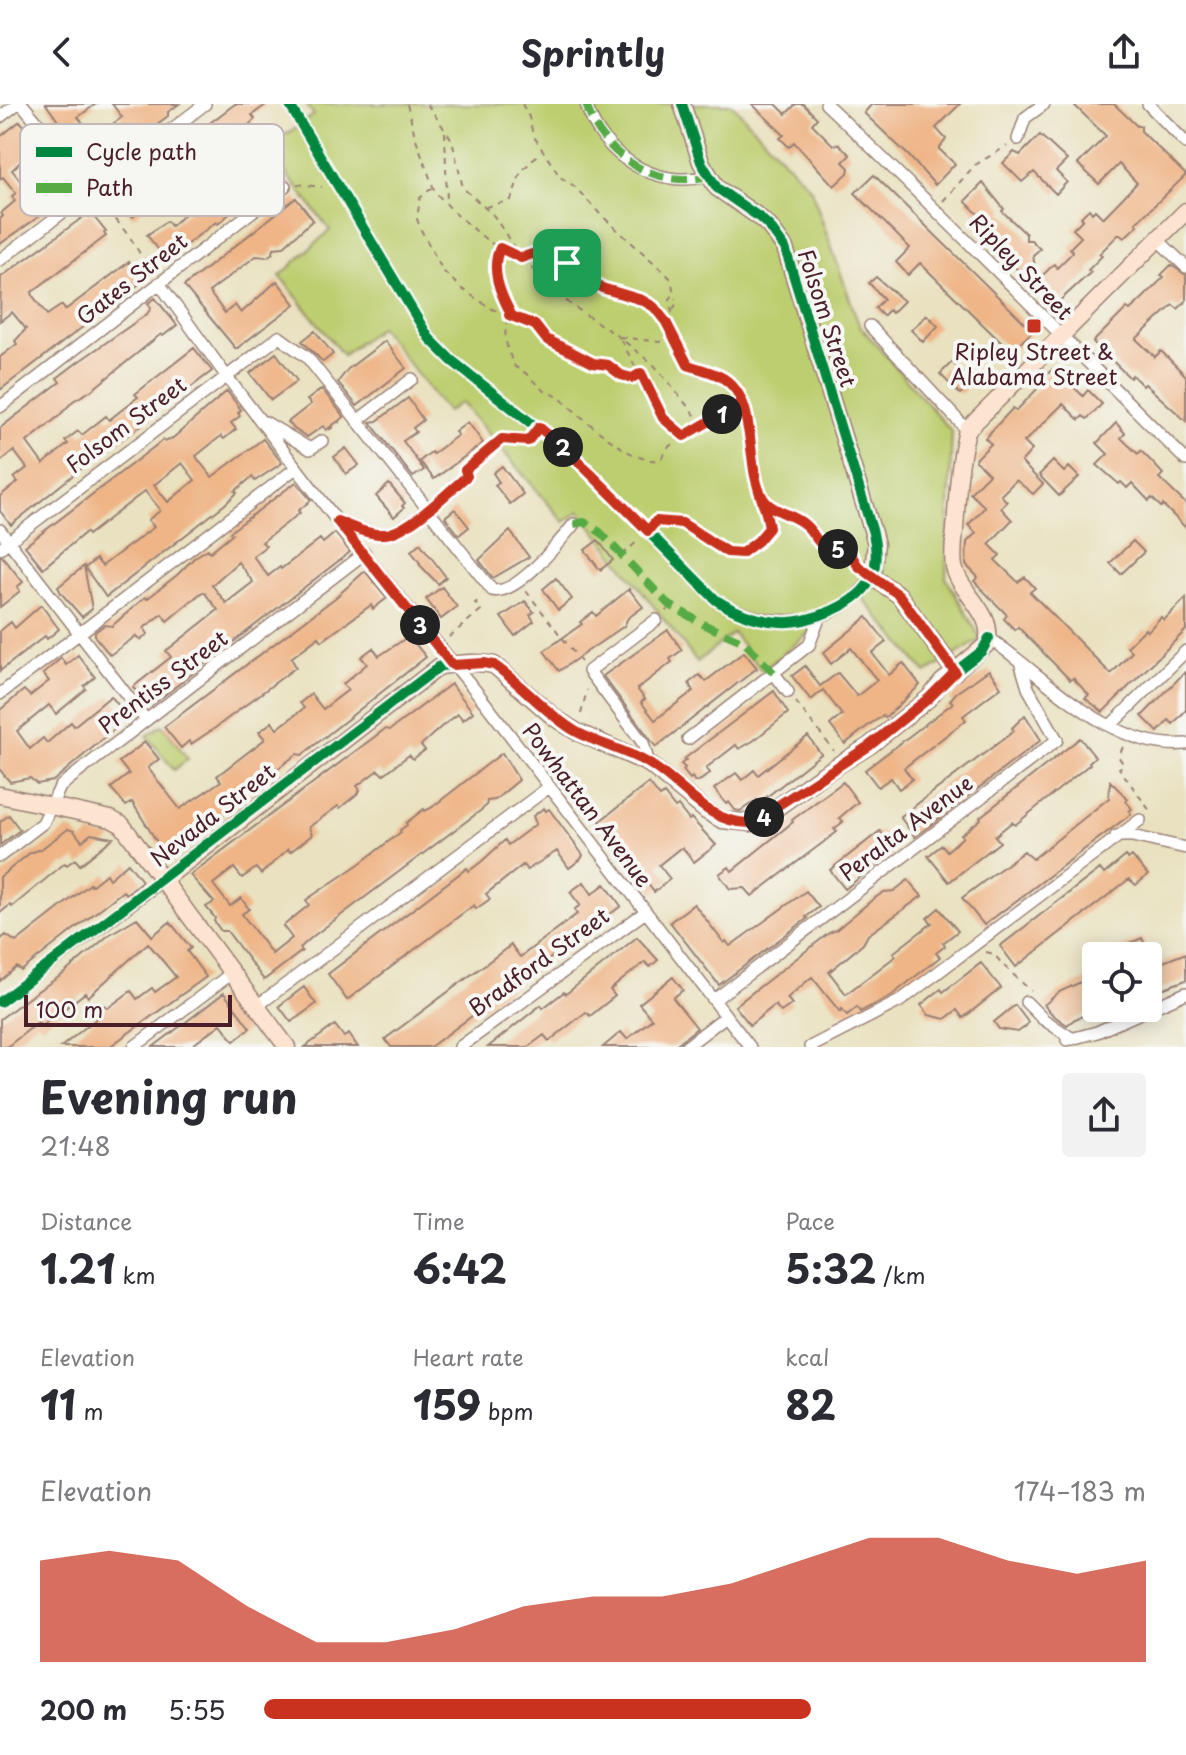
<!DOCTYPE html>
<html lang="en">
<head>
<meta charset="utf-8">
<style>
	:root { --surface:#fff; --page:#f2f2f3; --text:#2b2b33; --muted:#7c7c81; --accent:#c8321e }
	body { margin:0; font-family:"Playpen Sans",sans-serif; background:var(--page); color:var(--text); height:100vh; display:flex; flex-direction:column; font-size:30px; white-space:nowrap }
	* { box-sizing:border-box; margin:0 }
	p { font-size:26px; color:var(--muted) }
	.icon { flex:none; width:44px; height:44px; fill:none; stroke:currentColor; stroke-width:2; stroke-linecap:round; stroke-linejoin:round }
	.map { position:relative; height:943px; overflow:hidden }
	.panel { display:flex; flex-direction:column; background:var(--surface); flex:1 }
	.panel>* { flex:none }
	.controls { position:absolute; left:1082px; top:838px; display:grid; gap:16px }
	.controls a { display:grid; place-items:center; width:80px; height:80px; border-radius:8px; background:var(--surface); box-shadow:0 4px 20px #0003; font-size:40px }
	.scale { position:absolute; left:24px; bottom:20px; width:208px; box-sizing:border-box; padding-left:8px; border:4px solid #4a1f2b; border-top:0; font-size:22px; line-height:28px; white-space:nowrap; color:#4a1f2b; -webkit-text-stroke:6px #f6f6f2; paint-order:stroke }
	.pin { position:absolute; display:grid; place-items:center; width:68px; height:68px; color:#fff; margin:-34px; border-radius:16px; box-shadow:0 4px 12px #0006 }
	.km { position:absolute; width:40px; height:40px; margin:-20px; border-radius:50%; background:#222; color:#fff; font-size:22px; line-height:40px; text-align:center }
	.round { display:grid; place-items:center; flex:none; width:84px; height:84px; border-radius:8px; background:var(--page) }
	.summary { display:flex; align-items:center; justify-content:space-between; height:136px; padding:0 40px }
	h1 { font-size:44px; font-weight:700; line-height:60px }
	.stats { display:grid; grid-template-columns:repeat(3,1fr); gap:12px; height:136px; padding:8px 40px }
	.stats div { display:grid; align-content:center }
	.stats b { font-size:40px; font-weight:700 }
	.stats small { font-size:22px; font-weight:400 }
	.stats p { font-size:22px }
	.chart { height:224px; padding:16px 40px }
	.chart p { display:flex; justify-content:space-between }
	.chart svg { width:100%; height:144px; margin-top:8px; fill:var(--accent); opacity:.7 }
	ul { padding:0 40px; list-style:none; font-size:26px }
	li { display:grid; grid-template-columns:128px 96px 1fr; align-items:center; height:60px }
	li i { height:20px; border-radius:10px; background:var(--accent) }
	header { display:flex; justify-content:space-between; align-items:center; height:104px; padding:0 40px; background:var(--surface); font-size:36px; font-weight:700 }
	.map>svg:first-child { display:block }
	.green { fill:#bdce70; stroke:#84764e; stroke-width:2 }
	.building { fill:#efb587; fill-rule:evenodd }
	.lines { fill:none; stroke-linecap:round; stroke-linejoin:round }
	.street-casing { stroke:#9a8075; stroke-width:14 }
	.secondary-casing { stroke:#9a8075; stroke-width:19 }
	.path { stroke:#9a8075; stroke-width:2; stroke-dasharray:6 6; stroke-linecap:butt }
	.street { stroke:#fff; stroke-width:11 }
	.secondary { stroke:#fde4d1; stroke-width:16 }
	.quiet { stroke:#57aa44; stroke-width:8; stroke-dasharray:16 8; stroke-linecap:butt }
	.cycleway-casing { stroke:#f6f6f2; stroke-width:15 }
	.cycleway { stroke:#00873e; stroke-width:10 }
	.route-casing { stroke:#fff; stroke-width:16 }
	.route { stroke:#c8321e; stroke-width:10 }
	.poi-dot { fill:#c8321e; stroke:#f6f6f2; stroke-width:3 }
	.labels { text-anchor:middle; stroke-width:8; stroke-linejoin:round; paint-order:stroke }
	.street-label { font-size:22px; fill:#4a1f2b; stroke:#f6f6f2 }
	.poi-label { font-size:22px; fill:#4a1f2b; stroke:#f6f6f2 }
	.key { fill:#f6f6f2; stroke:#c2b6b6; stroke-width:2 }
	.key-label { font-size:22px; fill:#4a1f2b }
</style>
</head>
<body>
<header><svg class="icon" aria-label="back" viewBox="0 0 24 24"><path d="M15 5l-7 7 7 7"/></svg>Sprintly<svg class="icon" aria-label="share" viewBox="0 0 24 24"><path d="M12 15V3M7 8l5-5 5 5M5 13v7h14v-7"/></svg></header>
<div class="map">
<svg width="1186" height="943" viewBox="0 0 1186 943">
	<rect width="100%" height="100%" fill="#f6f6f2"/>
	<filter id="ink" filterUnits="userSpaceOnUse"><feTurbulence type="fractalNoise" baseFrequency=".0125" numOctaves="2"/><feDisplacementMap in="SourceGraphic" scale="16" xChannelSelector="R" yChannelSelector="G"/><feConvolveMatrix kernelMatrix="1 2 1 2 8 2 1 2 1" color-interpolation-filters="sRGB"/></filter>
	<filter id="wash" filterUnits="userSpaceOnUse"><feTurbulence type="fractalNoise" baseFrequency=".006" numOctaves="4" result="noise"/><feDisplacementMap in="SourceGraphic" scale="32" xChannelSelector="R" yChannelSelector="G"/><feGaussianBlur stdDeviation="1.8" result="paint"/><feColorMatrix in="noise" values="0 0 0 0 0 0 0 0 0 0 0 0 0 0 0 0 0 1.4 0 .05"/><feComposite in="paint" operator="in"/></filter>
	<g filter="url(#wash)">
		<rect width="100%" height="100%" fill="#e9e1bf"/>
		<path class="green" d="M306,0H732L811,85L859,221L952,328L946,474L981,535L926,569L858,489L762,567L733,529L697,558L580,407L564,418L461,298L447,308L380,223L343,251L280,172L330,126L266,44L314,11Z
			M162,621L188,655L174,666L147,632Z"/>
		<g id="blocks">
			<path class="building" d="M46,0H96L78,13L94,34L122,13L112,0H179L168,8V12L114,52L115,55L96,69L83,51L87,48L74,30L70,34Z
				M235,0H267L252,11L255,15L244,26L197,67L194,63L133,113L124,105L114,92L121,87L119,85L176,40L178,43Z
				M752,0H776L786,10L796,0H803L817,14L812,20L833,41L839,40L850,51L843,58L849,64L848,69L834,82L794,38L789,43L780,34L784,31Z
				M872,0H960L936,24L946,35L939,45L955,60L935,81L909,52L864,9Z
				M1073,0H1114L1137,22H1141V27L1186,71L1136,119L1138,121L1124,134L1119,130L1099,150L1102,152L1088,166L1091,168L1055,201L1020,166L1019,167L1003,152L997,145L999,143L978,117L981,115L979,111L965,97L983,79L1004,105L1002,107L1026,130V136H1031L1040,145L1033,151L1037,177L1054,160L1057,164L1073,148L1070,144L1081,133L1073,125L1083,115L1081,113L1089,105L1092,109L1095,106L1103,114L1137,79L1119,60L1099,80L1078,60L1106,32Z
				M20,17L37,38L33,41L35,44L12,66L28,86L56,63L75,87L0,140V115L3,112L1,109L15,97L12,92L16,89L3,73L0,75V33Z
				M1040,31L1067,56L1056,67L1067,78L1056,90L1034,68L1022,78L1003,59L1014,48L1020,51Z
				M261,51L277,68L218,120L216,118L178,147L176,144L165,154L147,131L167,117L171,122L237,65L239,68Z
				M874,71L1033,227L1011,248L920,159L908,171L896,158L910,144L855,89Z
				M296,94L313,116L283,143L274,144L273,149L267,153L256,152L209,188L225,209L235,201L241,209L277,177L295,200L236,245L184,182Z
				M90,108L106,128L104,129L106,132L32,188L33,192L47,211L62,201L65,206L129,158L143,177L0,286V253L17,240L15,237L26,225L12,208L0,217L1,173Z
				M1171,161L1186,171V197L1178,205L1173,201L1136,235L1155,253L1161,247L1186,272V317L1145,280L1143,282L1132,271L1130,274L1093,238L1127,204L1130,206L1141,196L1164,173L1161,171Z
				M876,173L904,197L892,209L889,206L883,212L875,204L884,195L869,179Z
				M155,194L177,221L163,232L161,230L92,286L73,297L59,312L27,338L43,360L68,340L65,337L78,327L82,331L106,312L109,316L138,293L135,290L194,244L212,267L174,296L171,292L146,312L149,316L87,360L11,421L0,407V392L18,378L14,374L27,364L14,347L0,358V324L60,278L57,274L78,258L147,210L151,204L148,199Z
				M927,211L938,222L923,238L911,226Z
				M315,227L333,250L323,258L302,237Z
				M385,237L406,264L357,302L338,278L348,265Z
				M276,249L297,277L271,296L250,269Z
				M952,258L972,278L960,290L940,270Z
				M1054,264L1083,292L1088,286L1102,300L1087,315L1083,312L1079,316L1063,300L1024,338L1032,346L1021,358L1043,380L1033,390L1016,376L1001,391L1007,398L1001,404L1012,416L989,440L1000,451L995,456L1018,478L1025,473L1035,484L1030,488L1111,570L1132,548L1127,543L1145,525L1147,528L1161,513L1164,516L1186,494V526L1103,608L1085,594L1089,591L1073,574L1070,576L1018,523L1015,526L1004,515L1007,511L974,477L978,473L966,461L967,438L976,429L968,421L985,403L970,389L989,370L975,356L991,340L985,334L1013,304L1016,307L1043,279L1041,276Z
				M322,285L344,313L326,326L323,322L307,333L294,325L288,318L311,300L307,296Z
				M227,287L241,306L238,309L240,312L231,319L236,325L224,335L221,332L196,352L199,357L212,373L263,335L282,359L255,377L252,373L235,387L237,389L224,401L106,493L85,464L96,455L102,462L154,423L148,416L160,407L159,404L145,387L88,431L86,428L43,464L25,442L163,336L165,338L173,334ZM182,359L195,376L168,398L154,381Z
				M408,294L423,316L413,324L416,328L403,337L424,366L413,373L370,318L377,317Z
				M468,318L483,339L434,375L420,357L431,348L433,350L458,331L455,328Z
				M1116,319L1125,329L1121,334L1138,350L1141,347L1152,358L1163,370L1159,374L1186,400V424L1163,401L1161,403L1152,394L1149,397L1132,379L1127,384L1121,378L1119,380L1097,361L1108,350L1097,339Z
				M346,344L359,361L346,370L334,353Z
				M1053,357L1064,368L1069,363L1079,373L1059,392L1039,371Z
				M502,362L523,390L510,400L495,381L499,378L493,369Z
				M296,378L311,396L298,407L300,409L262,438L266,442L253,452L268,472L280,463L281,465L320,435L323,439L335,429L350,448L149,603L133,583L171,553L166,547L218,506L204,488L201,489L167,517L162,510L144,524L148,530L140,536L136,532L110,551L95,533V528L104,521L112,522L145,493L147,495L177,471L195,453L208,445L210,448L232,430L230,428ZM238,458L253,478L226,499L212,481Z
				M389,380L405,399L402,402L404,404L394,413L376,392Z
				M455,405L469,423L459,431L445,413Z
				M510,427L529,453L493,474L479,456Z
				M598,436L613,456L600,466L585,446Z
				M1133,437L1144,448L1121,470L1110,459Z
				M420,439L446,473L438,480L419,460L420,459L411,447Z
				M0,452H2L23,478L17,483L20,487L0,503Z
				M84,462L92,505L82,513L61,489L58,483Z
				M365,467L387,494L373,505L371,501L322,537L319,533L291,554L296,563L215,624L191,640L189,637L181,644L164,623L335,494Z
				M556,474L572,495L558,506L543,485Z
				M442,483L457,503L441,515L426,495Z
				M629,485L643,503L628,514L624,522L559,567L544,547L582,520L580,518L593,508L596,512Z
				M525,497L534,508L530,511L534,517L515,532L501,513Z
				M41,501L59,525L47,535L45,532L0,567V527L11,518L15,524Z
				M867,513L886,538L872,549L889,571L903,559L920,581L885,614L883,612L870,620L845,640L830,621L842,611L830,595L823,586L811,596L792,572L805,562L820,582L838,569L857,592L877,576L851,544L831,560L823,549Z
				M668,526L682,546L670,555L672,558L637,585L645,595L641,598L655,616L693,587L689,579L699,571L706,577L744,548L757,564L656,643L603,572Z
				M409,532L426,553L302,651L297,650L256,681L254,678L227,699L231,703L195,733L188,732L172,749L165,748L157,738L132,698L126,702L111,684L129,670L119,658L145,638L159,655L148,664L180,705L221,677L217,672L265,635L259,628L272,618L277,625L304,604L300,599L311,590L323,605L348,586L343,580L367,560L361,553L373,544L379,552Z
				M78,551L95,573L84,582L86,585L56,610L49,601L17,627L30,645L43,634L47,639L71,618L74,622L111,592L126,611L113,621L116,624L53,677L37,680L30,674L10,678L0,666V606L24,586L30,592L49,577L43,570L61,554L66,561Z
				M989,566L1001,583L963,612L966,616L904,664L912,675L899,685L891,674L878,683L865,666L953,599L950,596L956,589Z
				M1186,567V606L1173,620L1169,616L1158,628L1142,612Z
				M451,580L473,608L463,616L458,610L441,623L421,641L425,646L413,655L409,651L383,671L378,666L357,682L360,686L357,690L340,704L338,702L309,723L312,731L290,748L288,745L261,770L256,764L242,774L234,764L213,780L230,802L241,794L249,805L242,810L272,850L292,834L283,822L309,801L306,796L359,760L401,728L400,726L407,721L406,719L424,705L425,707L431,704L502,649L519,676L495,696L487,697L486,702L480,707L312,833L300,844L302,847L264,876L227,827H221L214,817L215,814L206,803L214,798L190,771L385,625L390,626Z
				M774,587L788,609L753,637L739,645L736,641L723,651L706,664L710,669L701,676L695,678L692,673L690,675L683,666L685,664L681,660L686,656L684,655Z
				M1025,611L1041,636L915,733L900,713L1014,627L1012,624Z
				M808,632L821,650L759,699L757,696L740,707L735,706L729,698L726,700L714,685L736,669L742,676L754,666L758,671Z
				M1080,634L1095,653L1089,658L1090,660L1015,721L1012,718L995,732L1000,738L949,778L928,752L942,741L947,747L963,733L961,731L981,715L980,713Z
				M1110,677L1128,695L1126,697L1132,705L1129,707L1131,710L984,821L962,794L1024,747L1033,755L1109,694Z
				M843,678L858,698L839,714L843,718L834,725L837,728L752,792L745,784L730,785L719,770L729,763L732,767L793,718L792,716Z
				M649,679L660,693L664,690L675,704L678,702L689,716L691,714L716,741L694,758L683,744L679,745L659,761L670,775L654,788L600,717Z
				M544,704L546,707L549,705L583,751L581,755L569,764L557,747L527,766L523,761L486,790L490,795L476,805L474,801L347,896L328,870L467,764L469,767L481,758L505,736L508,741L536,720L533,712Z
				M9,711L20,726L0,741V718Z
				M68,725L74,727L82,737L91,730L113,734L80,761L75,755L67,761L65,759L12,803L10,801L0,809V773L30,749L41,745Z
				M880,727L895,746L845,785L830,766Z
				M1126,752L1128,755L1132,752L1148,771L1136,781L1129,775L1016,863L1000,842L1100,765L1104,770Z
				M128,759L142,777L126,790L123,787L21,867L17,863L0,877V836L6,831L16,838L90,780L91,782L106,770L109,775Z
				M908,776L922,792L868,831L863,840L829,868L846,890L896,852L893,849L932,819L927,814L939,804L958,827L943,839L945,842L936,849L940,853L891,892L860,908L857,903L847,911L842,905L840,908L812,873L787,894L792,900L781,908L775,901L750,921L735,902L829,829L836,826L872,796L884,788L894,787Z
				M584,778L592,790L605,780L621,802L430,943H391L385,935L511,841L520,853L577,810L574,806L580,801L570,788Z
				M806,787L819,803L806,813L808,814L719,881L670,818L694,800L724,839L726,837L730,842Z
				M137,814L152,832L170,818L191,844L187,847L206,873L109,943H61L97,914L94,909L105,901L108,904L131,887L137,895L152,884L155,888L176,873L148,839L88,893L85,889L42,922L38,918L7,943H0V915L39,886L62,871L110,830Z
				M637,833L658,856L650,863L645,858L627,872L610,886L615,892L590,912L586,908L549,937L544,931L528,943H488L541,901L543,904L564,888L566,890Z
				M1142,834L1150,852H1099Z
				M1186,849V876L1148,890V864Z
				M981,859L1001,884L963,914L957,906L945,915L929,911L921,901L941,885L943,888Z
				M1096,871V904L1093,908L1075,915L1067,921L1053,911L1044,901L1059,888Z
				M673,873L683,886L673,894L697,924L673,943H603L621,928L627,935L652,915L639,900Z
				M304,883L316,900L291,918L279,902Z
				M224,889L250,924L234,937L221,920L190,943H153Z
				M1015,901L1028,918L1026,922L1018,928L999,925L994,918Z
				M335,921L344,933L349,930L358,943H305Z"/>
		</g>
	</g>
	<g filter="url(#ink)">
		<use href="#blocks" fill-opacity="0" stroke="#9a8075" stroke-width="2"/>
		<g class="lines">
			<defs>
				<path id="street" d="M22,0L93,86
					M289,0L429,234L451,256L574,353L716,496C766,527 837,526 872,473
					M586,0C601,51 656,86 708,72
					M826,0C949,116 1066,237 1186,356
					M1148,0L1186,39
					M0,13L17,0
					M1018,35L1025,14L1044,0
					M1157,135L1186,163
					M0,156L205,0
					M159,179L227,273L337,417L479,591L750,943
					M870,222L967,326
					M0,303L285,82
					M357,317L412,275
					M265,318L310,345L322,337
					M341,419C355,424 369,430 384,430C407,429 449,387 467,372
					M0,426L146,616
					M0,444L279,233L307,253L492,486C516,493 559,438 574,420
					M989,534C1046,573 1111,647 1186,640
					M774,569L788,588
					M0,590L296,364
					M1111,621L1186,547
					M688,635L809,541L820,512
					M649,660L643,639L589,567L656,516
					M1116,732H1132L1186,744
					M0,752L43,719L60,683L68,676L365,449
					M714,896L1057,636L1028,584L1021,561
					M0,898L163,776
					M1026,898L1043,915L1073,935
					M257,902L549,683
					M1067,936L1097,928L1186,889
					M134,943L232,869
					M460,943L644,809
					M686,943L726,912
					M810,943L900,897L1140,716"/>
				<path id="secondary" d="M682,0L701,58L717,84L759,113L769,122L785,144L873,429L876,440L872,473L899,491L955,568
					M0,691L111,715L122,721L287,943
					M163,776L440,562C458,560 477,557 494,561L555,614L577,628L649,660L706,707L722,716L751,719L764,713L822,671L869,642L929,594L942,578L986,541C998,512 960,490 954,463C952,451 954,438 955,426C957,391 959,359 967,326L1186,107"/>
			</defs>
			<use href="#street" class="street-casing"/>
			<use href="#secondary" class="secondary-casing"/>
			<path class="path" d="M407,0L415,32L435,88L456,110L489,138L521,154L570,200L619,233L655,262L703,321
				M427,0L452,36L463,84L494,112L521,154C554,139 578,174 605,185C623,192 643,192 657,206C671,220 679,243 688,261L723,274L736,287L750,328L751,348L756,378L764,397
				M522,0L529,13L533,31L560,73L574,82L601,111L662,166L671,175L674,190L670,195L672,209L667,217
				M445,28L447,98
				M297,80L322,83
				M432,84L420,94L417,115L420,124L443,167L462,185L492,205L535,221L546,235L593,259L608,261L621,271L632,274L641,269
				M101,96L131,135L152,169
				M943,97L975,61L1007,42
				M486,103L511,96L521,68L540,48
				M499,146C490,165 500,190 510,208C502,230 505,241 515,263C528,268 533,278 543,286C548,290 555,290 560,294C579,310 630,360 657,356C664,354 662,352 665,347C669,341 678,337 684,332
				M673,206L676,200L675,194
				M620,233L659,238L663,237L668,224
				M621,236L663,314L684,332L740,300
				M329,326L340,318
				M473,359L502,335H529
				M657,417C665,418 676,417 683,419C723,434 726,476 769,424L764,397L802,418L824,441L849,447L859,462
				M622,451L639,436
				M526,487L581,558
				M667,508L668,500
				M449,533L481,506L475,499L481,495
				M796,598L834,647
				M581,610L587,586
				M1123,643L1118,652L1124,661L1119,664L1150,707
				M986,848L994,850L1002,860L1031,887"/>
			<use href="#street" class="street"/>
			<use href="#secondary" class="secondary"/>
			<path class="quiet" d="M586,0C601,51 656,86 708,72
				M574,420L584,418L600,428L668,500L705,521L744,538L774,569"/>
			<defs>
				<path id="cycleway" d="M289,0L429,234L451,256L574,353L716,496C736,509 757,517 781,518C808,520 862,500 872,472C877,459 876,442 873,429L785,144L769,122L759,113L717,84L701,58L682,0
					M0,898L440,562L484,559L494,561L555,614L577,628L649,660L706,707L722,716L751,719L764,713L822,671L869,642L929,594L942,578L982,547L989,534"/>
			</defs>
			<use href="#cycleway" class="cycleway-casing"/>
			<use href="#cycleway" class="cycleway"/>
		</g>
	</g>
	<g class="lines" filter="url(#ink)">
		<defs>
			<path id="route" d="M567,159L532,150L521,154L500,144C490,165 500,189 510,208L509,211L535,221L546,235L593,259L608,261L621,271L632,274L641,269L663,314L684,332L741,299C751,324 750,349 756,375C759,392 767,406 769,424L758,437L742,449L727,448L682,419L656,417L648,427L574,353L539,323L528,337L502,335L465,366L467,372C449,387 408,429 385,430C368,431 352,423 337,417L452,561L484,559L494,561C523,581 545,609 575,627C598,640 625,646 648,659C684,680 706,720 751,719L869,642L929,594L955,568L899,491L858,462L849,447C840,445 828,445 820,439C814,433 811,425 804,420C793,410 770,407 763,394C743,360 761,298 723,274C713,268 699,265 688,261L666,218L654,203L642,196L602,184L567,159"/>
		</defs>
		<use href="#route" class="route-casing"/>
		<use href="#route" class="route"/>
	</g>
	<rect class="poi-dot" x="1026" y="214" width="16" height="16" rx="4"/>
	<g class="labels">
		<g class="street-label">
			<text transform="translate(1021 163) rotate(46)" y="8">Ripley Street</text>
			<text transform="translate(132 175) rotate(-38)" y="8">Gates Street</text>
			<text transform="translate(827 214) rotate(72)" y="8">Folsom Street</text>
			<text transform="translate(126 321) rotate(-37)" y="8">Folsom Street</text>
			<text transform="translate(163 578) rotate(-37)" y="8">Prentiss Street</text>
			<text transform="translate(587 701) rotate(53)" y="8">Powhattan Avenue</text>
			<text transform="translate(213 711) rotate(-38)" y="8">Nevada Street</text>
			<text transform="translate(906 724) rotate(-37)" y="8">Peralta Avenue</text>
			<text transform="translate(539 858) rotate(-36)" y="8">Bradford Street</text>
		</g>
		<g class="poi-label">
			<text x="1034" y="256">Ripley Street &amp;<tspan x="1034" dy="25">Alabama Street</tspan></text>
		</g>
	</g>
	<rect x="20" y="20" width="264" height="92" rx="12" class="key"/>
	<rect x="36" y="43" width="36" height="10" fill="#00873e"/>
	<rect x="36" y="79" width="36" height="10" fill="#57aa44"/>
	<g class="key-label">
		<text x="86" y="56">Cycle path</text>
		<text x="86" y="92">Path</text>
	</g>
</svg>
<div class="controls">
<a><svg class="icon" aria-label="locate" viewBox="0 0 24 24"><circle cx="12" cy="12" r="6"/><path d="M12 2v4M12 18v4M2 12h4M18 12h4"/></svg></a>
</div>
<div class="scale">100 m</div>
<div class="pin" style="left:567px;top:159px;background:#1e9e55"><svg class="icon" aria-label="arrive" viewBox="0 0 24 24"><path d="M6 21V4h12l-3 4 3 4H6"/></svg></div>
<b class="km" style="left:722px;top:310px">1</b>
<b class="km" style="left:563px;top:343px">2</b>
<b class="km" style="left:420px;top:521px">3</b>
<b class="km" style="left:764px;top:713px">4</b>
<b class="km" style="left:838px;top:445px">5</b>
</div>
<section class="panel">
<div class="summary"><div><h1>Evening run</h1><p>21:48</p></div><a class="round"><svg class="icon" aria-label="share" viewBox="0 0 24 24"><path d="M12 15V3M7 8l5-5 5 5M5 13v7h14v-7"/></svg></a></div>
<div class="stats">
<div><p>Distance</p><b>1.21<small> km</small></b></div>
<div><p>Time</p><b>6:42</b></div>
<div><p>Pace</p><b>5:32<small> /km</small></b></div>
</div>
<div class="stats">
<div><p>Elevation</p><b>11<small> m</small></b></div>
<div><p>Heart rate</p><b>159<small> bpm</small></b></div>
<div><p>kcal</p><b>82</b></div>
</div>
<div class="chart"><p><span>Elevation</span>174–183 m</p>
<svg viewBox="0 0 160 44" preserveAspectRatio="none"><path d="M0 44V13L10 10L20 13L30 27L40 38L50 38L60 34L70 27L80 24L90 24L100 20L110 13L120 6L130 6L140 13L150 17L160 13V44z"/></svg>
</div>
<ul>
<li><b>200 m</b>5:55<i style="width:62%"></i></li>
</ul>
</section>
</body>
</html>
